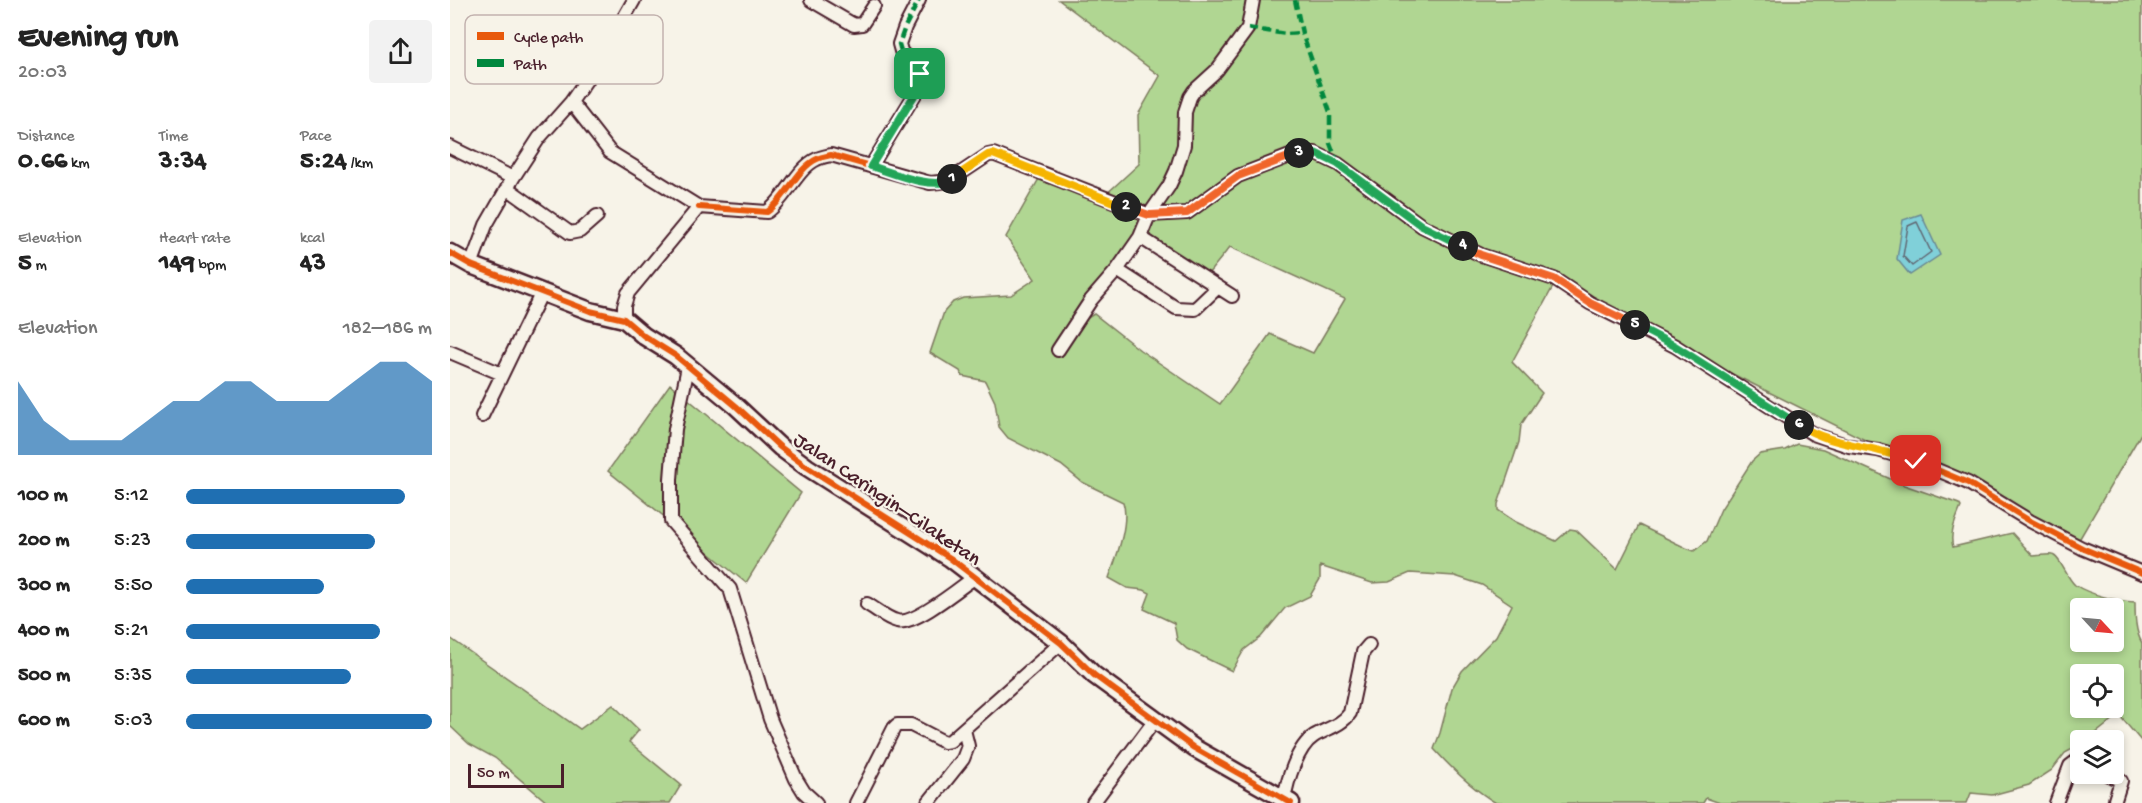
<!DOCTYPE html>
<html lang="en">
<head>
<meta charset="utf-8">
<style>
	:root { --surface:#fff; --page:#f2f2f2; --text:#222; --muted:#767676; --accent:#1f6fb2 }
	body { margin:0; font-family:"Gochi Hand",sans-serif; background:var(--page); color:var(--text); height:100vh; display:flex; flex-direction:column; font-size:22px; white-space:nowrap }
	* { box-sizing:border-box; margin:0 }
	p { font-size:20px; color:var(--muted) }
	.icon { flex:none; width:33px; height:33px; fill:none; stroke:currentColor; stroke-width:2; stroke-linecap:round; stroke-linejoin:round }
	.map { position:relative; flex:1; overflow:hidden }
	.panel { display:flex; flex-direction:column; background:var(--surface); width:450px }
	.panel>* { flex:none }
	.needle { width:39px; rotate:116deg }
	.buttons { position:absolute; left:1620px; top:598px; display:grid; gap:12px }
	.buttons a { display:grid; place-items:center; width:54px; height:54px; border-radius:6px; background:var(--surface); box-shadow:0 3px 9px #0003; font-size:30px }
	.scale { position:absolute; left:18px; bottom:15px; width:96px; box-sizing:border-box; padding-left:6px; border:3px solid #4a1f2b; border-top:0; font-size:16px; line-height:21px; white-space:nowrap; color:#4a1f2b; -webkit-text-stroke:4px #f7f3e8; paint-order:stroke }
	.pin { position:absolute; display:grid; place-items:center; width:51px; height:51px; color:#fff; margin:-26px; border-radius:12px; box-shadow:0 3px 9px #0006 }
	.km { position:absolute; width:30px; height:30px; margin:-15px; border-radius:50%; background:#222; color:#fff; font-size:16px; line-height:30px; text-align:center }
	.round { display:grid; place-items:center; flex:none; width:63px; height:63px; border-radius:6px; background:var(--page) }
	.summary { display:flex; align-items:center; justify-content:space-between; height:102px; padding:0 18px }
	h1 { font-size:33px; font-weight:700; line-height:45px }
	.metrics { display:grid; grid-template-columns:repeat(3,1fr); gap:9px; height:102px; padding:6px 18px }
	.metrics div { display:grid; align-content:center }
	.metrics b { font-size:26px; font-weight:700 }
	.metrics small { font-size:16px; font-weight:400 }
	.metrics p { font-size:16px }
	.chart { height:168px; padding:12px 18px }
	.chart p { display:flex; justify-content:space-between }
	.chart svg { width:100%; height:108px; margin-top:6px; fill:var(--accent); opacity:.7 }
	ul { padding:0 18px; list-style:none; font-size:20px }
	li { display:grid; grid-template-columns:96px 72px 1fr; align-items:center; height:45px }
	li i { height:15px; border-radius:8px; background:var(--accent) }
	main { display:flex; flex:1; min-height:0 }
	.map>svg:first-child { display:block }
	.green { fill:#b0d692; stroke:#7d7a5e; stroke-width:1.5; fill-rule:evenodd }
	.water { fill:#80d0d9; stroke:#6a8993; stroke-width:1.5 }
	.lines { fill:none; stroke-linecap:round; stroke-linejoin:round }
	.shore { stroke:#606671; stroke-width:1.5 }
	.street-casing { stroke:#4a1f2b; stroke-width:16 }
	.secondary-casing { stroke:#4a1f2b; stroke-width:21 }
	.street { stroke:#f7f3e8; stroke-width:12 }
	.secondary { stroke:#f7f3e8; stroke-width:16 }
	.quiet { stroke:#00873e; stroke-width:4.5; stroke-dasharray:9 4.5; stroke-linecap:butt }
	.cycleway-casing { stroke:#f7f3e8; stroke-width:10 }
	.cycleway { stroke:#e8590c; stroke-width:6 }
	.split-1-casing { stroke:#fff; stroke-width:12 }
	.split-2-casing { stroke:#fff; stroke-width:12 }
	.split-3-casing { stroke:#fff; stroke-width:12 }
	.split-4-casing { stroke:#fff; stroke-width:12 }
	.split-5-casing { stroke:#fff; stroke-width:12 }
	.split-6-casing { stroke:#fff; stroke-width:12 }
	.split-7-casing { stroke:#fff; stroke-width:12 }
	.split-1 { stroke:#22a559; stroke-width:8 }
	.split-2 { stroke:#f5b400; stroke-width:8 }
	.split-3 { stroke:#f0652b; stroke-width:8 }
	.split-4 { stroke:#22a559; stroke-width:8 }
	.split-5 { stroke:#f0652b; stroke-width:8 }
	.split-6 { stroke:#22a559; stroke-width:8 }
	.split-7 { stroke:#f5b400; stroke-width:8 }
	.labels { text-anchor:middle; stroke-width:4.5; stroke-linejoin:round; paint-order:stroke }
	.street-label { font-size:21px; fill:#4a1f2b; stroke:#f7f3e8 }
	.key { fill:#f7f3e8; stroke:#c3b3af; stroke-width:1.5 }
	.key-label { font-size:16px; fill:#4a1f2b }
</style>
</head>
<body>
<main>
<section class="panel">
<div class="summary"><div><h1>Evening run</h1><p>20:03</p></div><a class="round"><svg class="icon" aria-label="share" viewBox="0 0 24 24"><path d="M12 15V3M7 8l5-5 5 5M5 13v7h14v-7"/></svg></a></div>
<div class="metrics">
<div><p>Distance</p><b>0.66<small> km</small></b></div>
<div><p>Time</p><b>3:34</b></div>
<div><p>Pace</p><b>5:24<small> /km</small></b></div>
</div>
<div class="metrics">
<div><p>Elevation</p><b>5<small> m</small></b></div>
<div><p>Heart rate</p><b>149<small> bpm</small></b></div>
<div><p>kcal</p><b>43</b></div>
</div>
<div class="chart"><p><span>Elevation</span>182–186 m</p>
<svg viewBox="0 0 160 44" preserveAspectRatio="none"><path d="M0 44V14L10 30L20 38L30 38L40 38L50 30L60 22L70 22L80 14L90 14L100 22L110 22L120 22L130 14L140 6L150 6L160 14V44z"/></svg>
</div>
<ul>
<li><b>100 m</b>5:12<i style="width:89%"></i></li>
<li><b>200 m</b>5:23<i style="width:77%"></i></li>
<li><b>300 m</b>5:50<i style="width:56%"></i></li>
<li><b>400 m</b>5:21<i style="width:79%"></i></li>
<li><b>500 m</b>5:35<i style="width:67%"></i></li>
<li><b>600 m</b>5:03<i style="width:100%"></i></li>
</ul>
</section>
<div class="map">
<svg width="1692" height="803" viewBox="0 0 1692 803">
	<rect width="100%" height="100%" fill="#f7f3e8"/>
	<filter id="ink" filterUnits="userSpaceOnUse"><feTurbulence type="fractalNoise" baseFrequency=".0167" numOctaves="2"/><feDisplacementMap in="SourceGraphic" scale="12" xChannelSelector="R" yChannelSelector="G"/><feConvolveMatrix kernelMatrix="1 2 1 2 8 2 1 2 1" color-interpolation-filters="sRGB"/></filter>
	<g filter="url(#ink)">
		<path class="green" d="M609,0H1692V432L1626,545L1104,285L1062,362L1092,393L1071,425L1069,442L1048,504V510L1066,522L1106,541L1120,529L1126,530L1167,569L1189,525L1236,548L1244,551L1257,541L1271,509L1302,461L1310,454L1335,450L1347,444L1373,449L1454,485L1509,504L1511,507C1506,519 1499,534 1503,547L1562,533L1583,556C1589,556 1597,554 1602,555C1610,556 1617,579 1625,585C1640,595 1668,601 1685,602C1685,615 1685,631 1692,643V742L1669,715L1636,741H1630V745L1615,753L1602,770L1579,785L1542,795L1521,793L1517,803H1270L1256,798L1253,803H1046C1023,789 1002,769 984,749L990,733L1002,688L1012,671L1046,636L1062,605L1032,585L1005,576L960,573L939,582L922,583L870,566V579L860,596L835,608L811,637L794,650L782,671L737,649L727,640L724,623L694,609L700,593L694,590L677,588L659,578C666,558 680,523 673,502L632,482L611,465L558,438L549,427L545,402L535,381L512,376L510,371L480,353L494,312L503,302L513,298L561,295L585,279L556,237L590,177L653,197L689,164L688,115L710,76ZM694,236L754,279L780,247L895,299L863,353L820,334L770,404L690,350L644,314L631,322ZM1630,609H1664V642H1630ZM1630,675H1664V708H1630Z
			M220,384L351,493L296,583L158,471Z
			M0,638L130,729L163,705L189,730L179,742L231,785L220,803H98L45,758L19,744L0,726Z"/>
		<path class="water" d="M1471,214L1490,255L1460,275L1447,259L1453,220Z"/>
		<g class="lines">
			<path class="shore" d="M1467,222L1481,252L1462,266L1453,256L1458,226Z"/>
			<defs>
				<path id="street" d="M361,0L404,25L412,24L424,6
					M121,102L160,152L249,207L178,293L174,306V319
					M0,147L63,178
					M421,166L470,86V74L451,51L449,44L455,27L469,0
					M57,188L120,233L130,231L147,216
					M249,207L317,212C336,199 347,168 367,159C371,157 377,156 381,155L480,183L499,181L538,155L543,154L699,215L737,213L788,176L845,154L865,153L888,164L972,226L1031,255L1104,279L1140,303L1225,346L1363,434L1399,446L1428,450L1466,461L1518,483L1580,521L1632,548L1692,573
					M690,237L768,287
					M21,265L36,225L63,178L89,138L121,102L148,63L184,0
					M667,270L726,308L745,309L768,287L782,296
					M608,350L641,300L667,270L690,237L699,215L719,186L726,171L734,145L735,112L740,97L744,91L767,70L798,28L803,0
					M0,352L52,374
					M238,367L225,429L221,479V521L280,589L320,719L346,779L354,792L366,803
					M32,416L92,292
					M417,604C426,609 437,619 447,621C464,626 511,587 525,577
					M1657,774L1671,781L1664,803
					M834,800C837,781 847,747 864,736C876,729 892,725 900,713L913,652L919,645
					M406,803L444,728L447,725H461L494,742L500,741L611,643
					M478,803L513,759L518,746L514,730
					M643,803L705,720
					M1606,803L1620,766L1628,760L1630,762"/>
				<path id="secondary" d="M0,253L21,265L140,311L174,319L194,336L226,356L286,406L330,447L357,467L500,558L611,643L644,675L744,748L841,803"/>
			</defs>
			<use href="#street" class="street-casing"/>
			<use href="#secondary" class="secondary-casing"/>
			<use href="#street" class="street"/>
			<use href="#secondary" class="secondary"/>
			<path class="quiet" d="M845,0L852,33L880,112V143L888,164
				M798,28L836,34L852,33
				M421,166L470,86V74L451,51L449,44L455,27L469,0"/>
			<defs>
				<path id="cycleway" d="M249,207L317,212C336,199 347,168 367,159C371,157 377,156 381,155L480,183L499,181L538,155L543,154L699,215L737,213L788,176L845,154L865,153L888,164L972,226L1031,255L1104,279L1140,303L1225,346L1363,434L1399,446L1428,450L1466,461L1518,483L1580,521L1632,548L1692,573
					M0,253L21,265L140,311L174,319L194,336L226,356L286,406L330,447L357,467L500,558L611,643L644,675L744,748L841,803"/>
			</defs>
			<use href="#cycleway" class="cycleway-casing"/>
			<use href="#cycleway" class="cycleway"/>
		</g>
	</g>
	<g class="lines" filter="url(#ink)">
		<defs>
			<path id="split-1" d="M470,74V86L421,166C441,172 483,191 502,179"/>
			<path id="split-2" d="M502,179L538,155L543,154L676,207"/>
			<path id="split-3" d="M676,207L699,215L737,213L788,176L849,153"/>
			<path id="split-4" d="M849,153H865L888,164L972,226L1013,246"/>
			<path id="split-5" d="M1013,246L1031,255L1104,279L1140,303L1185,325"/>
			<path id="split-6" d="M1185,325L1225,346L1349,425"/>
			<path id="split-7" d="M1349,425C1374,441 1401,444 1430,451C1442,454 1454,458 1466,461"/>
		</defs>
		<use href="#split-1" class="split-1-casing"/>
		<use href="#split-2" class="split-2-casing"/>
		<use href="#split-3" class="split-3-casing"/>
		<use href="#split-4" class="split-4-casing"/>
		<use href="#split-5" class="split-5-casing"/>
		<use href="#split-6" class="split-6-casing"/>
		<use href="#split-7" class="split-7-casing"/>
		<use href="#split-1" class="split-1"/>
		<use href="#split-2" class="split-2"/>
		<use href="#split-3" class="split-3"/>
		<use href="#split-4" class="split-4"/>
		<use href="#split-5" class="split-5"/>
		<use href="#split-6" class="split-6"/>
		<use href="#split-7" class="split-7"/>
	</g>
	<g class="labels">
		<g class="street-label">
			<text transform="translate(438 498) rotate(34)" y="7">Jalan Caringin–Cilaketan</text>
		</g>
	</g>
	<rect x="15" y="15" width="198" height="69" rx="9" class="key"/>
	<rect x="27" y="32" width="27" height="8" fill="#e8590c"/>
	<rect x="27" y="59" width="27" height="8" fill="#00873e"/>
	<g class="key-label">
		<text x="64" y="42">Cycle path</text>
		<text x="64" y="69">Path</text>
	</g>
</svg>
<div class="buttons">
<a><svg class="needle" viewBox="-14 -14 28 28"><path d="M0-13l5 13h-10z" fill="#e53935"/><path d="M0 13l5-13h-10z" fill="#767676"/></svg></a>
<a><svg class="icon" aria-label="locate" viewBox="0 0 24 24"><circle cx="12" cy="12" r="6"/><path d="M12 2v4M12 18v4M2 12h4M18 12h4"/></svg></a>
<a><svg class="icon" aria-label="layers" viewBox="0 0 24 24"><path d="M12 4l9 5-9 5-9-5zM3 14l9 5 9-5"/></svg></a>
</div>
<div class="scale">50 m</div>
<div class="pin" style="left:470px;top:74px;background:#1e9e55"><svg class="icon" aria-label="arrive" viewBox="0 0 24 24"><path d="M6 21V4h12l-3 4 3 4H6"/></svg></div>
<div class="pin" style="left:1466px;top:461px;background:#d93025"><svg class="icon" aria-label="check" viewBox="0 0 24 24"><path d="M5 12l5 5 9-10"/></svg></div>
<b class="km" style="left:502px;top:179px">1</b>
<b class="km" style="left:676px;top:207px">2</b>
<b class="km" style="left:849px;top:153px">3</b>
<b class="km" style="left:1013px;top:246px">4</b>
<b class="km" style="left:1185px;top:325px">5</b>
<b class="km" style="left:1349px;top:425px">6</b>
</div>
</main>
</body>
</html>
